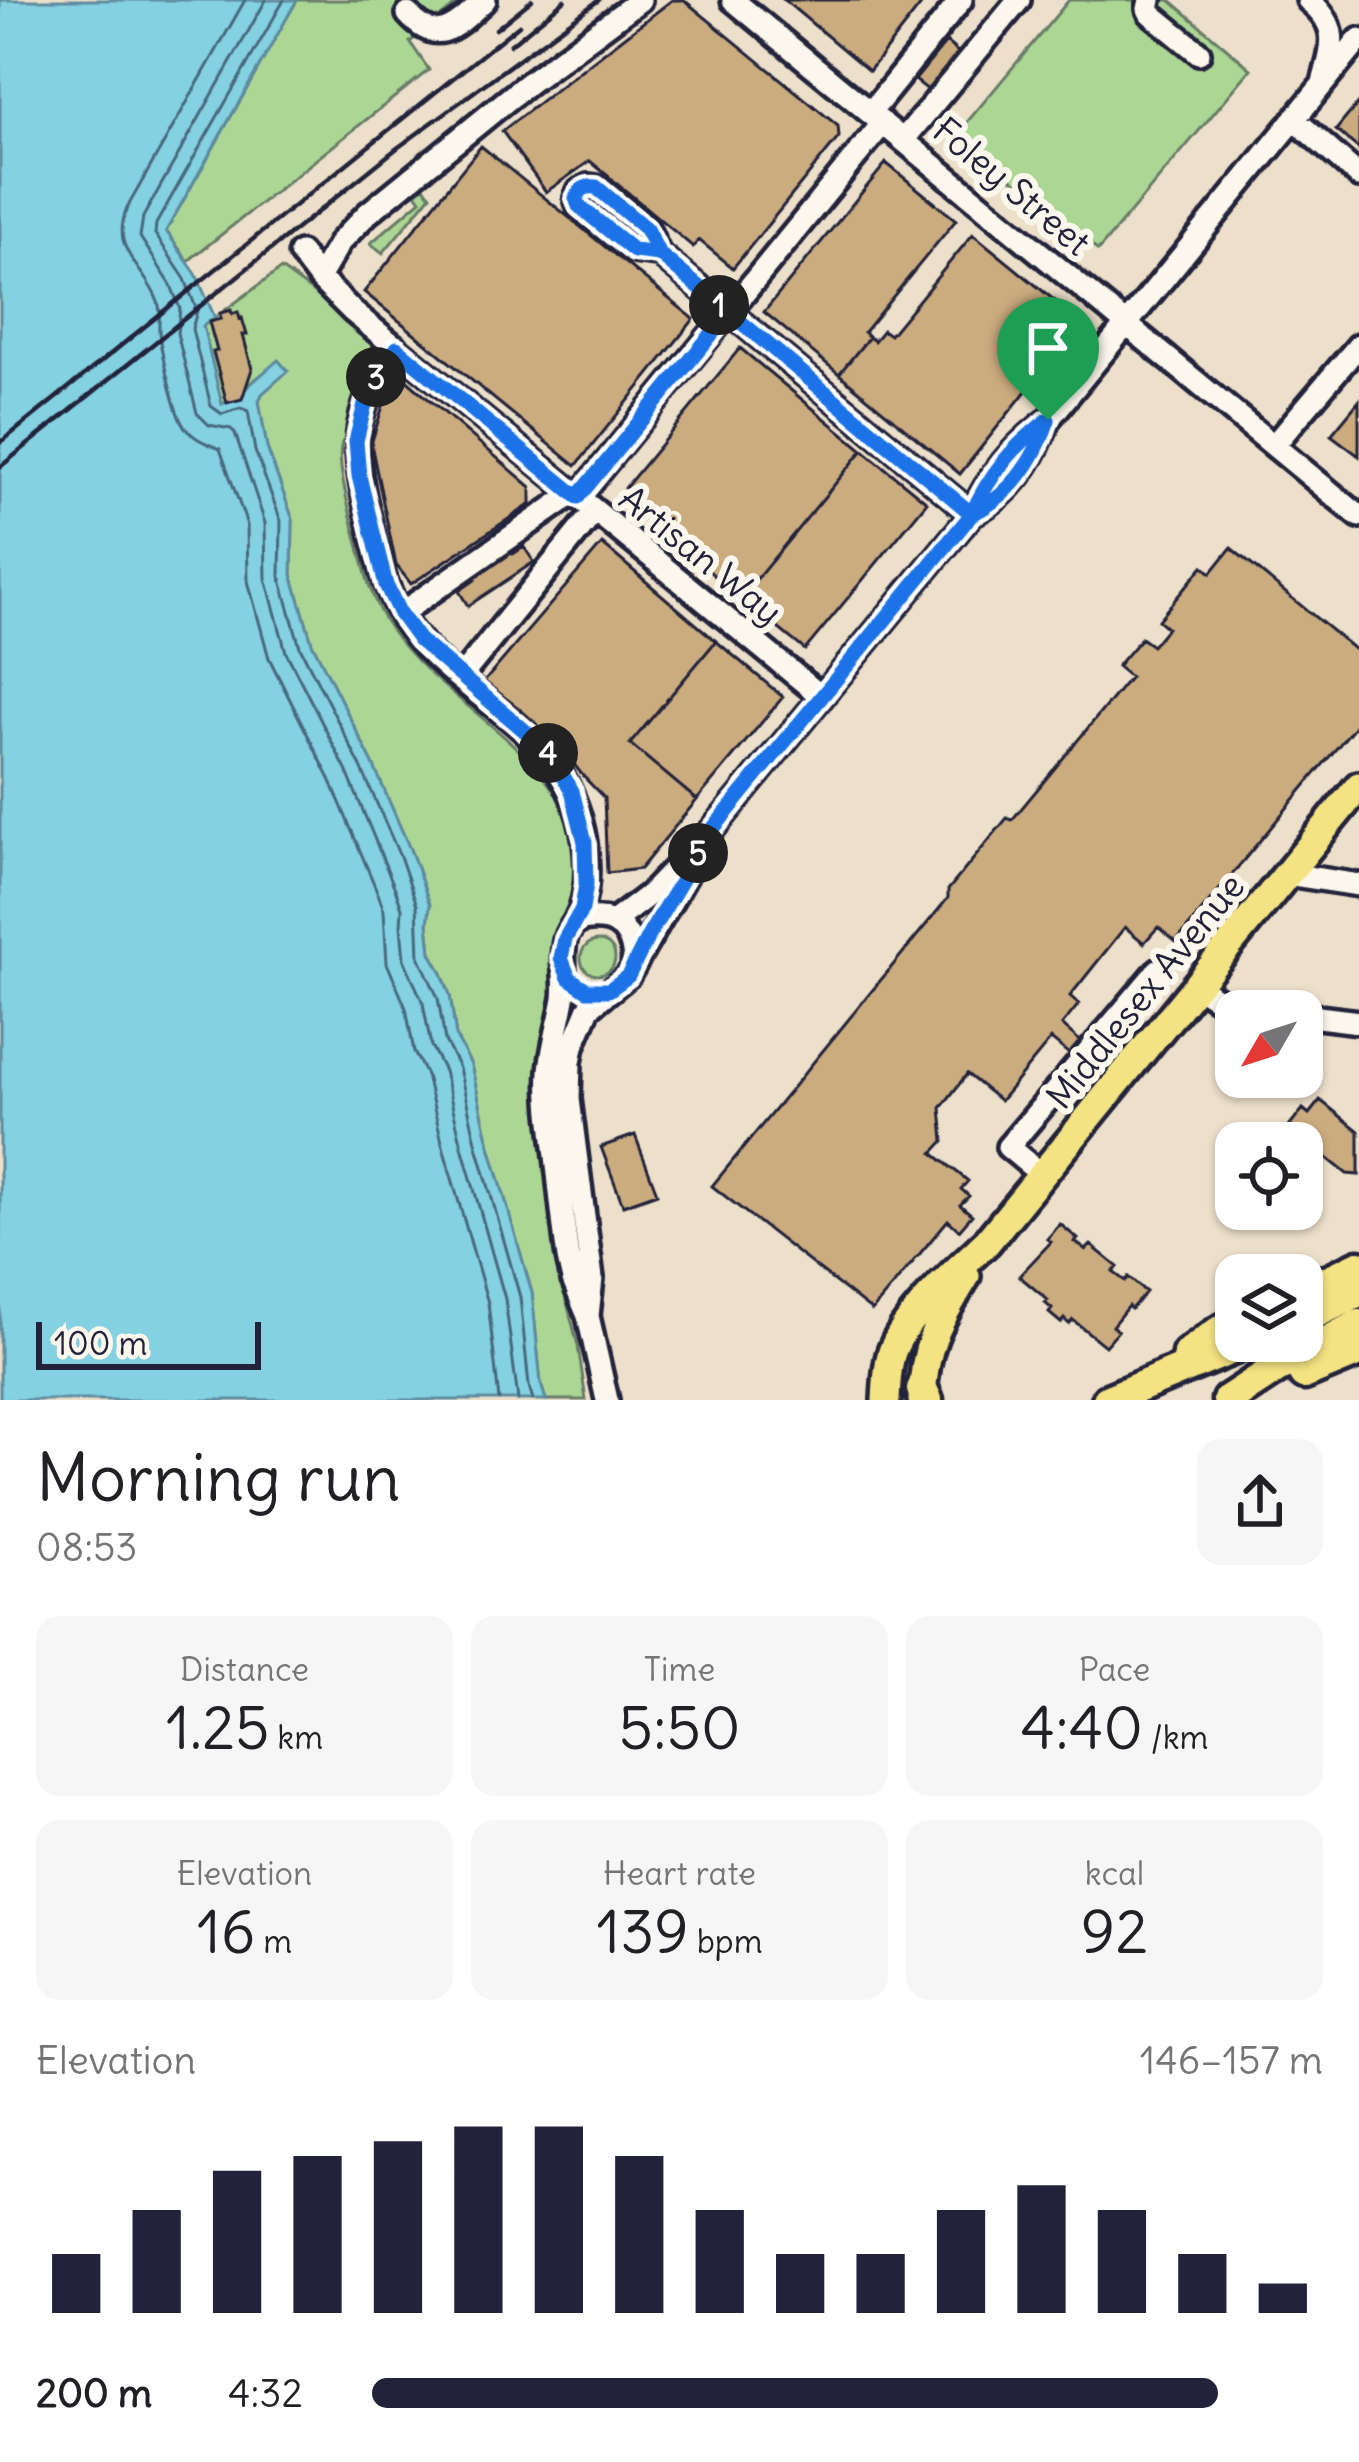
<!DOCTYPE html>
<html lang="en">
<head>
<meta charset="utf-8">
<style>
	:root { --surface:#fff; --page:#f6f6f6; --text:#202124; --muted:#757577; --accent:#22223b }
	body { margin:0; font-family:Delius,sans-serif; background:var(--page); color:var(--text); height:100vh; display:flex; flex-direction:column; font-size:45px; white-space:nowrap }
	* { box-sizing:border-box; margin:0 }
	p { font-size:39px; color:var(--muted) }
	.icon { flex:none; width:66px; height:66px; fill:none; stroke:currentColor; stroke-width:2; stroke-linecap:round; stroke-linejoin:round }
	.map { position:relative; height:1400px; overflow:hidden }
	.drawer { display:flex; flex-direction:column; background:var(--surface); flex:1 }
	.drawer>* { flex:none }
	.needle { width:78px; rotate:231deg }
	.buttons { position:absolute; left:1215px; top:990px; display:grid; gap:24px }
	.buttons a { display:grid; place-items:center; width:108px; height:108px; border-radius:24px; background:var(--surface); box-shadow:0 3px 9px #0004; font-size:60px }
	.scale { position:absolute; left:36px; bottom:30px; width:225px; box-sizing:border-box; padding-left:12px; border:6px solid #22223b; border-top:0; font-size:33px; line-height:42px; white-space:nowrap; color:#22223b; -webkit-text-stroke:9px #fbf7ec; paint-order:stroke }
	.pin { position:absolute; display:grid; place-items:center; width:102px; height:102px; color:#fff; margin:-123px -51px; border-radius:50% 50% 50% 0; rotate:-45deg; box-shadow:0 0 12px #0007 }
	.pin .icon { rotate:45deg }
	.km { position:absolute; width:60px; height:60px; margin:-30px; border-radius:50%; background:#222; color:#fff; font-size:33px; line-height:60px; text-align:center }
	.round { display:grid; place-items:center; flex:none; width:126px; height:126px; border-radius:24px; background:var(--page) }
	.head { display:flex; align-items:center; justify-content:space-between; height:204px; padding:0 36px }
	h1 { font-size:66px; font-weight:600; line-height:90px }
	.metrics { display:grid; grid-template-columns:repeat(3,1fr); gap:18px; height:204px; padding:12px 36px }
	.metrics div { display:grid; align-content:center; border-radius:24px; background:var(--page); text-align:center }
	.metrics b { font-size:60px; font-weight:600 }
	.metrics small { font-size:33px; font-weight:400 }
	.metrics p { font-size:33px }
	.chart { height:336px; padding:24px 36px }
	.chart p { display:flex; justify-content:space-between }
	.chart svg { width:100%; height:216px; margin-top:12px; stroke:var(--accent); stroke-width:6 }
	ul { padding:0 36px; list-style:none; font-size:39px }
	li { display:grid; grid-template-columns:192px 144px 1fr; align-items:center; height:90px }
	li i { height:30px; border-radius:15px; background:var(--accent) }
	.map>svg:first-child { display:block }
	.green { fill:#acd694; stroke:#677c68; stroke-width:3 }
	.water { fill:#84d1e2; stroke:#5d8b9f; stroke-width:3 }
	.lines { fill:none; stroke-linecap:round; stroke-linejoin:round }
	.shore { stroke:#49687e; stroke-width:3 }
	.building { fill:#cbac7f; stroke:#22223b; stroke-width:3 }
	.minor-casing { stroke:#22223b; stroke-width:30 }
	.major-casing { stroke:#22223b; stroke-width:36 }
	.highway-casing { stroke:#22223b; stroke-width:39 }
	.minor { stroke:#fbf7ec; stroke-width:21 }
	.major { stroke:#f4e382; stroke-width:27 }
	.highway { stroke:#f4e382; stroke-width:30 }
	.rail { stroke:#22223b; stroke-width:4.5 }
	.route-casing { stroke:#fff; stroke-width:24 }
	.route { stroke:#1a73e8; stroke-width:15 }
	.labels { text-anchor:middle; stroke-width:12; stroke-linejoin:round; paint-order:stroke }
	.street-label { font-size:36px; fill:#22223b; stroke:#fbf7ec }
</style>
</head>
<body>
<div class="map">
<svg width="1359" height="1400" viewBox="0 0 1359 1400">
	<rect width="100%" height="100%" fill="#ede0cb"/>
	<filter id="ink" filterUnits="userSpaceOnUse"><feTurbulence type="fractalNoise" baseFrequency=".00833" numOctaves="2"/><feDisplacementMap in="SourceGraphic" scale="24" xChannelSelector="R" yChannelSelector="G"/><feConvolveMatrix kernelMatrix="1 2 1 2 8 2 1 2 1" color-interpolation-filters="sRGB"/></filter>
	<g filter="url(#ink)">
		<path class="green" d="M297,0H462L410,42L429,70L188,261L166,231Z
			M1069,0H1170L1251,69L1098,251L958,133Z
			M424,187L431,195L383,253L371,244L372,242L421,200L416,193Z
			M281,269L333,307L384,351C373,376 364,402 352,427C349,433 344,437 342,443C336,461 348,505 353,524C363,560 368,597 390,628C435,694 513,727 558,797L566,799L577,842L579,892L557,994L540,1098L552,1231L560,1275L578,1346L586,1400H546L541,1385L532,1293L489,1143L471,1065L456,1037L450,995L441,971L431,953L428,924L430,905L412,854L372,762L312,643L292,574L293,520L267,448L259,401L262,394L287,371L279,361L222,405L203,326Z
			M581 958a17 17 0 1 1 34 0a17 17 0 1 1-34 0Z"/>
		<path class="water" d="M0,0H297L166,231L196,274L215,318L203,326L222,404L237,396L278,360L288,371L262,394L259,401L267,448L293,520L292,574L312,643L372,762L412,854L430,905L428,924L431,953L441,971L450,995L456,1037L471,1065L489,1143L532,1293L541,1384L546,1400H0Z"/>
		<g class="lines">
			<path class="shore" d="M245,0L127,208C109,252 145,266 158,302C162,313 158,319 159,330C160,349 173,407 182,423C191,438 206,443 220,449L247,525L248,581L269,658L330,779L379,896L384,910L387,963L406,1008L414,1052L426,1075L445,1154L488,1303L499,1400
				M266,0L143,217L140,237L171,285L180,309L177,333L197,413L209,425L231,429L235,433L265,523L266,578L286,652L347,772L396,891L402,908L401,926L404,959L423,1003L431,1046L444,1071L463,1150L505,1299L518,1400
				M284,0L156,224L155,234L185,279L197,311L192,329L211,406L222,414L241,408L248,411L255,451L281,521L280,576L300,647L361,767L401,859L417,905L419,956L438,998L445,1041L459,1068L477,1146L520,1297L529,1386L533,1400"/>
		</g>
		<path class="building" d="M672,0H684L838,126L839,137L733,268L699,240L693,247L590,161L546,192L502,131Z
			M784,0H925L869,71Z
			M946,42L959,53L929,91L915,80Z
			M1359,102V149L1336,130Z
			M481,146L694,319L576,466L364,292Z
			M886,163L956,220L864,332L869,337L839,374L764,312Z
			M973,234L1081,322L960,474L839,374L869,337L874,341L883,330L890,335Z
			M231,310L232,314L238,312L240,319L242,318L247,335H243L252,369L242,399L227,403L213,352L217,351L209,322L221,319L220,313Z
			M740,348L863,450L741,598L636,510L642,503L625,488Z
			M404,378L531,487V504L411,584L396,565L371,444L385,399Z
			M1359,401V456L1331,435Z
			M863,450L927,502L805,650L741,598Z
			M602,544L716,641L630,744L697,800L640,869L607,873L604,798L583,776L573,763V757L567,751L566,753L483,683Z
			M524,547L534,562L468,606L459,591L475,580L472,576L510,550L513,554Z
			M1231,548L1359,653V721L1176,942L1158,927L1144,943L1125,927L1070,996L1079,1004L1062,1025L1080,1041L1069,1054L1051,1039L1000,1101L967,1074L941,1108L944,1141L933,1153L968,1181L961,1189L969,1196L960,1205L972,1215L959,1230L948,1220L872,1311L712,1186L948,898V890L1007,818L1012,820L1130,677L1117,666L1141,638L1152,646L1167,628L1158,620L1203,566L1211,573Z
			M716,641L783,697L697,800L630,744Z
			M1320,1100L1359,1131V1175L1347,1174L1289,1127L1303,1109L1309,1114Z
			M635,1135L657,1193L623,1205L601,1147Z
			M1060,1224L1078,1239L1075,1242L1086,1250L1091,1245L1118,1267L1113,1272L1125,1281L1128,1277L1146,1292L1131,1309L1128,1306L1112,1326L1118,1331L1105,1346L1073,1320L1069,1324L1064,1319L1061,1323L1049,1313L1052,1309L1045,1303L1048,1300L1019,1276L1051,1242L1047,1239Z"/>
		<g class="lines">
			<defs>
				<path id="minor" d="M733,0L1359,516
					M1150,0L1148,9L1150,13L1199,53
					M1308,0C1339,25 1334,43 1324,79
					M408,14C439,49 457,25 485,0
					M870,113L961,0
					M1295,120L1359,176
					M904,139L1019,0
					M300,253L319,278L353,312L822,697
					M659,254L635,251L579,207L576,198L579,191L588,186L596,187L647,228L659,254L972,514
					M319,278L340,242L367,214L527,84L640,0
					M397,348C354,406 351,441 367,510C377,552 384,595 410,629C473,711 567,725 585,843C589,874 588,904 570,930
					M1274,445L1359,345
					M578,497L883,123
					M972,514C1011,495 1034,461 1048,420
					M400,614L574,493
					M460,678L595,511
					M1287,874L1359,885
					M613,922L650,894L712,830L972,514C989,474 1014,446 1048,420L1359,40
					M1197,986L1222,1002L1275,1011
					M1302,1015L1359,1022
					M1042,1175L1008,1147L1158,970
					M588,1316L592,1278L569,1099L570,1062L573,1046L589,1008L628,976L694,861
					M607,1400L588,1316L573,1280L568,1258C563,1224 560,1190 556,1156C553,1128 548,1099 550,1071C552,1046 560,1022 564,998C568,970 548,915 600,919C625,920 636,944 633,966"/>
				<path id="major" d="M886,1400C887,1384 887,1367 892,1352C905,1315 958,1269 987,1242L1359,786
					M922,1400C924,1344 938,1323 966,1276"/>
				<path id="highway" d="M1302,1293L1359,1266
					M1302,1319L1359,1292
					M1188,1354L1220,1331L1236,1324
					M1304,1374L1359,1351
					M922,1389L927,1400
					M1108,1400L1251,1341
					M1228,1400L1277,1368L1359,1325"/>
			</defs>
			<use href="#minor" class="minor-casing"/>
			<use href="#major" class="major-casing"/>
			<use href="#highway" class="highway-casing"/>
			<use href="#minor" class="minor"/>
			<use href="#major" class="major"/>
			<use href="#highway" class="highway"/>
			<path class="rail" d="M496,29L532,0
				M510,45L565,0
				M0,443L519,25
				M0,467L396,149L599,0"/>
		</g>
	</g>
	<g class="lines" filter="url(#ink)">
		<defs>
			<path id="route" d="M1048,420C1014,446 989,474 972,514L659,254L634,251L579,206L576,198C581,188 586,186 596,187L646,229L659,254L729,313L578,497L397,348L368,392L356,441L359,476L386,585L400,614L419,640L532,737L555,762L572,791L585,842L586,884L582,909L565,939L561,958L569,978L587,990H609L628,976L650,933L712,830L972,514C1011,495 1035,460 1048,420"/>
		</defs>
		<use href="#route" class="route-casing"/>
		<use href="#route" class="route"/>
	</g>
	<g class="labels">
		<g class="street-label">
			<text transform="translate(1012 186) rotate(40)" y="13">Foley Street</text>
			<text transform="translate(701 555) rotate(39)" y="13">Artisan Way</text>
			<text transform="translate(1145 991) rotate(-51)" y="13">Middlesex Avenue</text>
		</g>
	</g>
</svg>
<div class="buttons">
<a><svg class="needle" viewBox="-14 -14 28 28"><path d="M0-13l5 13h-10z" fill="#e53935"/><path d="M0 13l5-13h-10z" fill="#757577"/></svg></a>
<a><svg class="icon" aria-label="locate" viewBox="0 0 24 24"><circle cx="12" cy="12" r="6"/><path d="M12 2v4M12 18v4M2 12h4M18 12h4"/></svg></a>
<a><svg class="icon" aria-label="layers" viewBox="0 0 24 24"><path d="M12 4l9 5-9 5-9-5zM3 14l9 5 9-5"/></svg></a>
</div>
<div class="scale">100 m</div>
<div class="pin" style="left:1048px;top:420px;background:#1e9e55"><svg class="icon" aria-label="arrive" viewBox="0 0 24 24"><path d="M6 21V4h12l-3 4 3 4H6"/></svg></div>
<b class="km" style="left:719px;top:305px">1</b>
<b class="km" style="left:376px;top:377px">3</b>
<b class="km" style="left:548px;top:753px">4</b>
<b class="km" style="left:698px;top:853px">5</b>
</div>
<section class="drawer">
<div class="head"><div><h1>Morning run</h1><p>08:53</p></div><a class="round"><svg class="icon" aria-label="share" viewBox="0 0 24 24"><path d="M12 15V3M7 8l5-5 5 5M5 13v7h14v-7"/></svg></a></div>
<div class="metrics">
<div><p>Distance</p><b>1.25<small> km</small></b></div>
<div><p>Time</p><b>5:50</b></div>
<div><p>Pace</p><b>4:40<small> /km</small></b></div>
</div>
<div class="metrics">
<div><p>Elevation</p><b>16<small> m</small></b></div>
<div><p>Heart rate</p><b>139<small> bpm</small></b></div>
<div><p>kcal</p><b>92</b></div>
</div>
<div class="chart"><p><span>Elevation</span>146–157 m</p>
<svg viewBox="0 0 160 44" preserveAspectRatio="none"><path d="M5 44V32M15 44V23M25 44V15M35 44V12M45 44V9M55 44V6M65 44V6M75 44V12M85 44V23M95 44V32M105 44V32M115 44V23M125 44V18M135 44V23M145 44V32M155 44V38"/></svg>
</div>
<ul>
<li><b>200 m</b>4:32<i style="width:89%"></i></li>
</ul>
</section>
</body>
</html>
